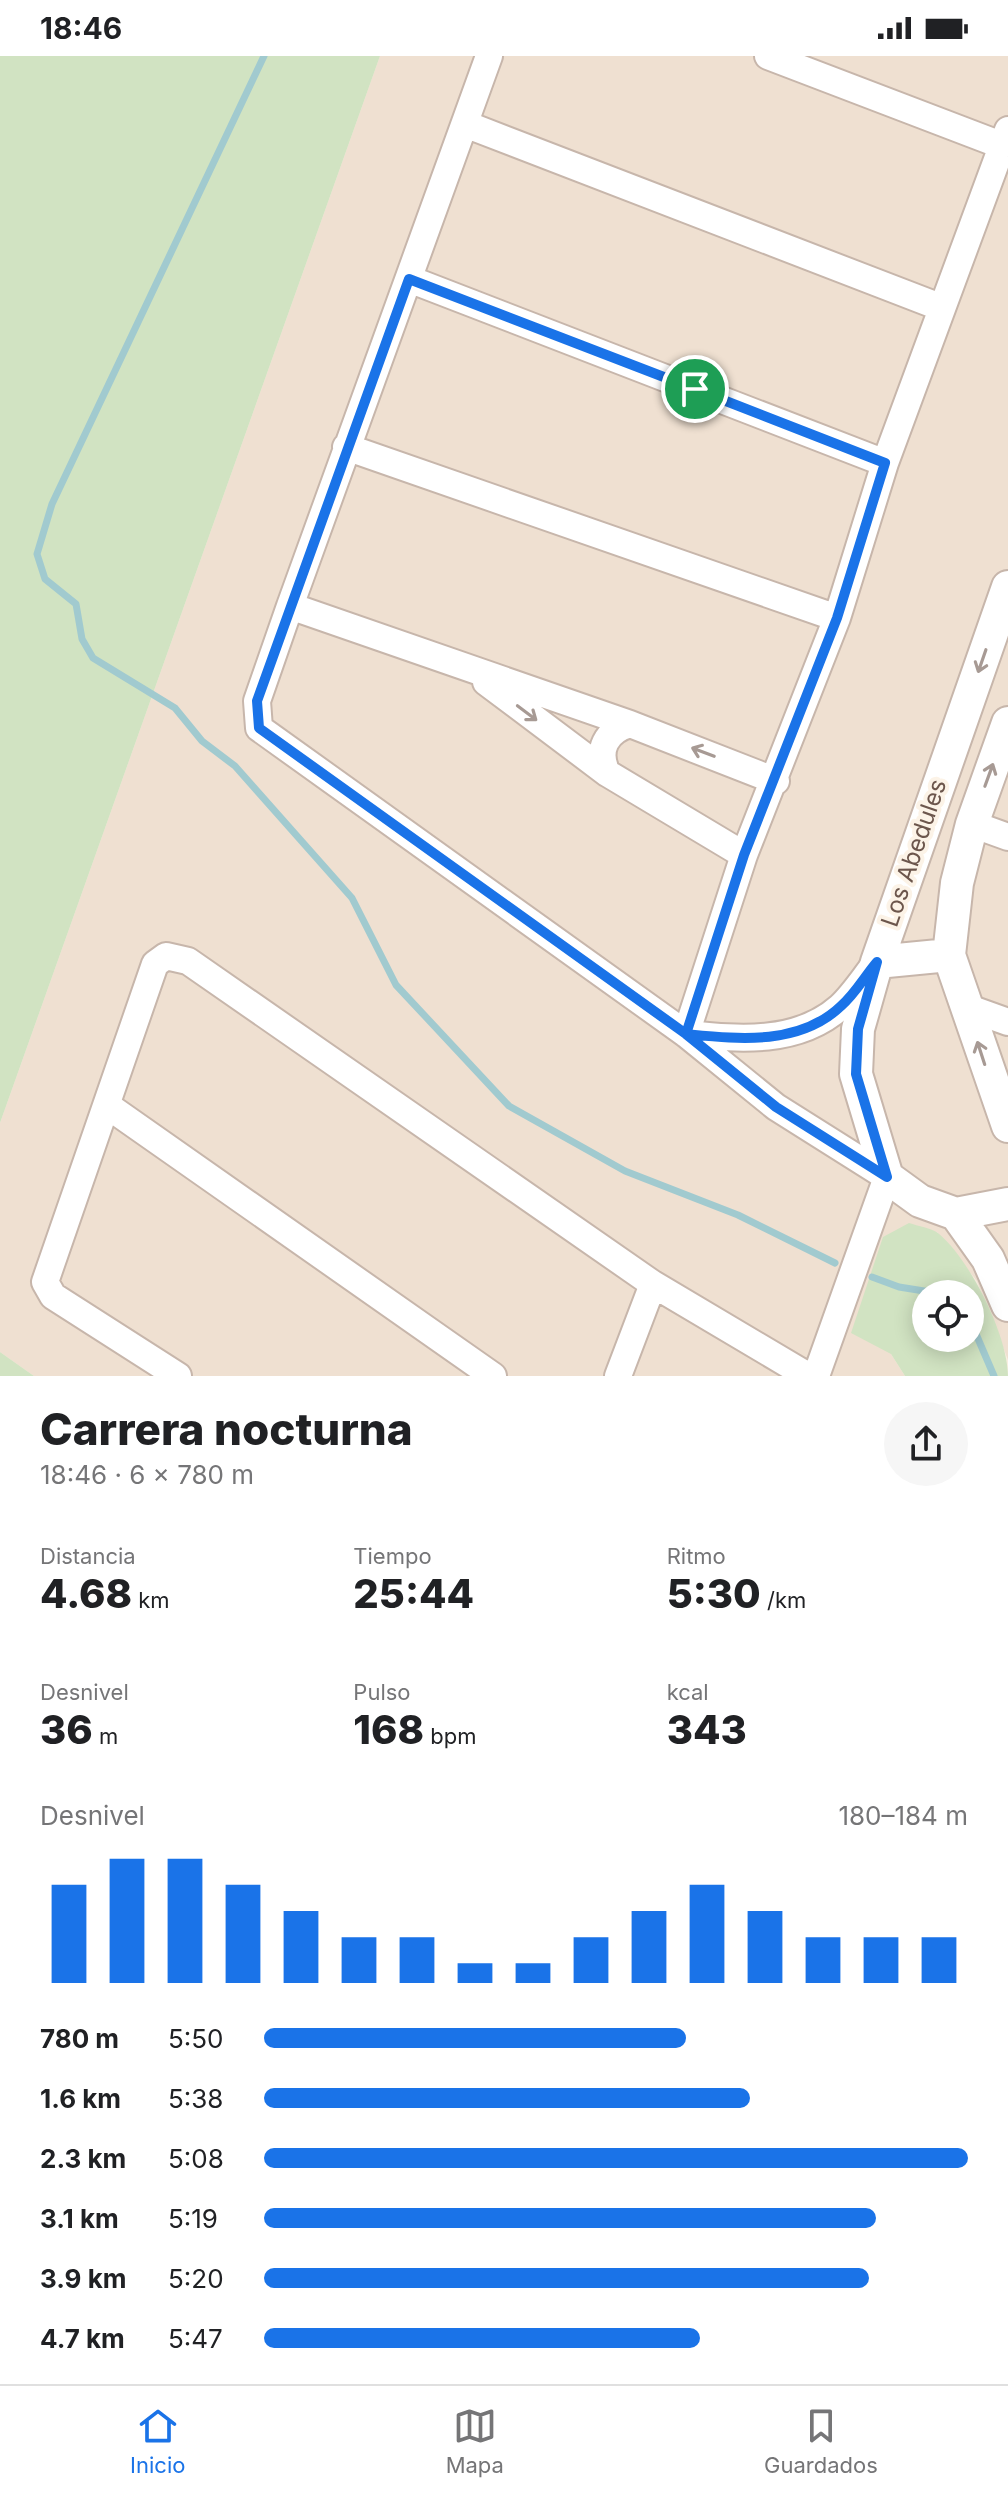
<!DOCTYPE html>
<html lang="es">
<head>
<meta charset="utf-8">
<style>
	:root { --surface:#fff; --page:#f6f6f6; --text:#202124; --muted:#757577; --line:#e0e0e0; --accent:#1a73e8 }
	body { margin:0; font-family:Inter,sans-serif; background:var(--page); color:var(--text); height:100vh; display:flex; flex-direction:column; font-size:30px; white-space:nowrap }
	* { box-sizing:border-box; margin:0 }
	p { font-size:26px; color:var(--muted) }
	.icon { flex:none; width:44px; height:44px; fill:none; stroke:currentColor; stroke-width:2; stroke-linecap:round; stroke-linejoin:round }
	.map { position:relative; height:1320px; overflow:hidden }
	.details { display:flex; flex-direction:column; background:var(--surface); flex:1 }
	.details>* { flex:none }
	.buttons { position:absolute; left:912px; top:1224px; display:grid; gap:16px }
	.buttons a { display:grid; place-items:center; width:72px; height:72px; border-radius:50%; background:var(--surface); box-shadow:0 4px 20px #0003; font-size:40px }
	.pin { position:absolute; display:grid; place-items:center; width:68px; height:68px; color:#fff; margin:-34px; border:4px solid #fff; border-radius:50%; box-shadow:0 2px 8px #0007 }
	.round { display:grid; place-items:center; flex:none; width:84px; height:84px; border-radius:42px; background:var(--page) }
	.head { display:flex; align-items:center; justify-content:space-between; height:136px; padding:0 40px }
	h1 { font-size:44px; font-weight:800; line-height:60px }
	.figures { display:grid; grid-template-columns:repeat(3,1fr); gap:12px; height:136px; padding:8px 40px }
	.figures div { display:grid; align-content:center }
	.figures b { font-size:40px; font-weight:800 }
	.figures small { font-size:22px; font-weight:400 }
	.figures p { font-size:22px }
	.chart { height:224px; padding:16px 40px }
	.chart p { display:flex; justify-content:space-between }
	.chart svg { width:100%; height:144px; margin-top:8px; stroke:var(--accent); stroke-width:6 }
	ul { padding:0 40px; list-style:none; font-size:26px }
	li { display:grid; grid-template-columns:128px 96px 1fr; align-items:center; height:60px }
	li i { height:20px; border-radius:10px; background:var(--accent) }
	.status { display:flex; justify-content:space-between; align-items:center; height:56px; padding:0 40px; background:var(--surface); direction:ltr }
	.status svg { height:22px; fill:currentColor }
	.tabs { display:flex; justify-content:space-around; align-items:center; height:112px; border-top:2px solid var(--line); background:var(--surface); font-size:22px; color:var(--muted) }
	.tabs a { display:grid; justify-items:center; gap:4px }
	.tabs .selected { color:var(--accent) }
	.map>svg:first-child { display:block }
	.residential { fill:#efe0d1 }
	.green { fill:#d1e3c2; fill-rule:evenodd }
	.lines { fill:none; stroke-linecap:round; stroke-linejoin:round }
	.stream { stroke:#a1cacf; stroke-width:7 }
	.minor-casing { stroke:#c7b6ab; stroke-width:30 }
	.tertiary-casing { stroke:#c7b6ab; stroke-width:36 }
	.minor { stroke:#fff; stroke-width:26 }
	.tertiary { stroke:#fff; stroke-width:32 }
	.oneway { stroke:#a79a94 }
	.route-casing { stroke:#fff; stroke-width:16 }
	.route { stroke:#1a73e8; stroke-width:10 }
	.labels { text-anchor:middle; stroke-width:8; stroke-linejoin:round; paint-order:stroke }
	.street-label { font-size:24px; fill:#6c564c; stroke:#fcf3e7 }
</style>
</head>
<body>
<div class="status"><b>18:46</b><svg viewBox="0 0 49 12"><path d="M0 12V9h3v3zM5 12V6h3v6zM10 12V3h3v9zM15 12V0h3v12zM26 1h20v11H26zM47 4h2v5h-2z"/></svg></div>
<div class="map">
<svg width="1008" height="1320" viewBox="0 0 1008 1320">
	<rect width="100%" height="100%" fill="#f8eee1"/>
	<path class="residential" d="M380,0H1008V1304L977,1225L937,1176L891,1298L905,1320H34L0,1296V1067Z"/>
	<path class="green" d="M0,0H380L0,1067Z
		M909,1167C918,1170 931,1172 938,1177C970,1203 1008,1280 1008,1320H905L891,1298L851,1277L883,1181ZM926,1238H970V1282H926Z
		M0,1296L34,1320H0Z"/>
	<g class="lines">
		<path class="stream" d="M264,0L52,448L37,498L45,523L76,548L82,583L93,602L175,652L202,685L235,710L352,842L396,929L509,1050L625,1115L738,1159L835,1207
			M872,1221L899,1231L943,1238
			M970,1264L994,1320"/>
		<defs>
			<path id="minor" d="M489,0L290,550L630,668L776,725
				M768,0L1001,89
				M465,68L940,251
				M409,223L885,407
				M346,391L837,562
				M290,550L257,645L259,672L686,978L776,1051L887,1121L816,1320
				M486,626L607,717L744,799
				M607,717C596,694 606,675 630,668
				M972,768L1008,781
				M966,951L1008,966
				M686,978L744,799L837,562L885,407L1008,74
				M686,978C739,983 797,989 840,951C852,940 862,925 872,912
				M108,1050L493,1320
				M178,1320L53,1240L45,1226L155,908L166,900L188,905L653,1228L808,1320
				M618,1320L653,1228"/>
			<path id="tertiary" d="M1008,531L877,906L858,973L856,1018L887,1121L920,1145L956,1158L988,1203L1008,1249
				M1008,667L972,768L957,827L949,899L1008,1070
				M877,906L949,899
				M956,1158L1008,1148"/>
		</defs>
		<use href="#minor" class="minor-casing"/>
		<use href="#tertiary" class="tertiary-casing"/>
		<use href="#minor" class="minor"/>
		<use href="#tertiary" class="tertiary"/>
	</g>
	<defs><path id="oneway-shaft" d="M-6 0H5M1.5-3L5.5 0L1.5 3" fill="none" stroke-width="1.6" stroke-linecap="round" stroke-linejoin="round" transform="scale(2)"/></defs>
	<g class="oneway">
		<use href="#oneway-shaft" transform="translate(982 605) rotate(109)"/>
		<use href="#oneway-shaft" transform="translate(527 657) rotate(37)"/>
		<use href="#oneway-shaft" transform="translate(703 696) rotate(-159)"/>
		<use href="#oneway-shaft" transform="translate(989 719) rotate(-70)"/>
		<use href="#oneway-shaft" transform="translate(981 997) rotate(-108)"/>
	</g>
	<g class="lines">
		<defs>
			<path id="route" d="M695,333L409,223L257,645L259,672L686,978C738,983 799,990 841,950C855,938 865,920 877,906L858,973L856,1018L887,1121L776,1051L686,978L744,799L837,562L885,407L695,333"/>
		</defs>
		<use href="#route" class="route-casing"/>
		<use href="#route" class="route"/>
	</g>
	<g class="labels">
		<g class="street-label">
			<text transform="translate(914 797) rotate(-71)" y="8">Los Abedules</text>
		</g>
	</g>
</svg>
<div class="buttons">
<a><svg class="icon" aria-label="locate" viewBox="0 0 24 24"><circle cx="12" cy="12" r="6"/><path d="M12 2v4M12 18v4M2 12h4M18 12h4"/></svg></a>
</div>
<div class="pin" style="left:695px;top:333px;background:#1e9e55"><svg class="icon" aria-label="arrive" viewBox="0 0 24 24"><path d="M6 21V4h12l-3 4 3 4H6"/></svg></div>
</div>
<section class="details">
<div class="head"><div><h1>Carrera nocturna</h1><p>18:46 · 6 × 780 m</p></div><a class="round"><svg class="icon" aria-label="share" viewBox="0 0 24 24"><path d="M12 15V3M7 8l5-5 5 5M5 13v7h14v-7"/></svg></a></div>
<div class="figures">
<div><p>Distancia</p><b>4.68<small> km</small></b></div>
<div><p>Tiempo</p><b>25:44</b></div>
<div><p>Ritmo</p><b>5:30<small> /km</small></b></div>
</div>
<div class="figures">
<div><p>Desnivel</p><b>36<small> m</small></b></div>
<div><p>Pulso</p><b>168<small> bpm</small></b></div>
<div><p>kcal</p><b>343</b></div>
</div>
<div class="chart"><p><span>Desnivel</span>180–184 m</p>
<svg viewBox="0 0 160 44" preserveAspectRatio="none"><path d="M5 44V14M15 44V6M25 44V6M35 44V14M45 44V22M55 44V30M65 44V30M75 44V38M85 44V38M95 44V30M105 44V22M115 44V14M125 44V22M135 44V30M145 44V30M155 44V30"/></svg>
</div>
<ul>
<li><b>780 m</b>5:50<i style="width:60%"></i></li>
<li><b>1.6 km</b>5:38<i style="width:69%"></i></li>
<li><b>2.3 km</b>5:08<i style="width:100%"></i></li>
<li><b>3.1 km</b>5:19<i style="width:87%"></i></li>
<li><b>3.9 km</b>5:20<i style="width:86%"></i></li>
<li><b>4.7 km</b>5:47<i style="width:62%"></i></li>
</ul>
</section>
<nav class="tabs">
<a class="selected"><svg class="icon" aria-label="home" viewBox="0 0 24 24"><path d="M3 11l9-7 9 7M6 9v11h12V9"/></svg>Inicio</a>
<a><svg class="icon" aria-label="map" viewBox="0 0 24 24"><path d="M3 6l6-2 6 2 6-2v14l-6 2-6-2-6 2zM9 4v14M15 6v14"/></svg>Mapa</a>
<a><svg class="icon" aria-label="saved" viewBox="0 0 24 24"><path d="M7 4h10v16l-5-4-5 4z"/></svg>Guardados</a>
</nav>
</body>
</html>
